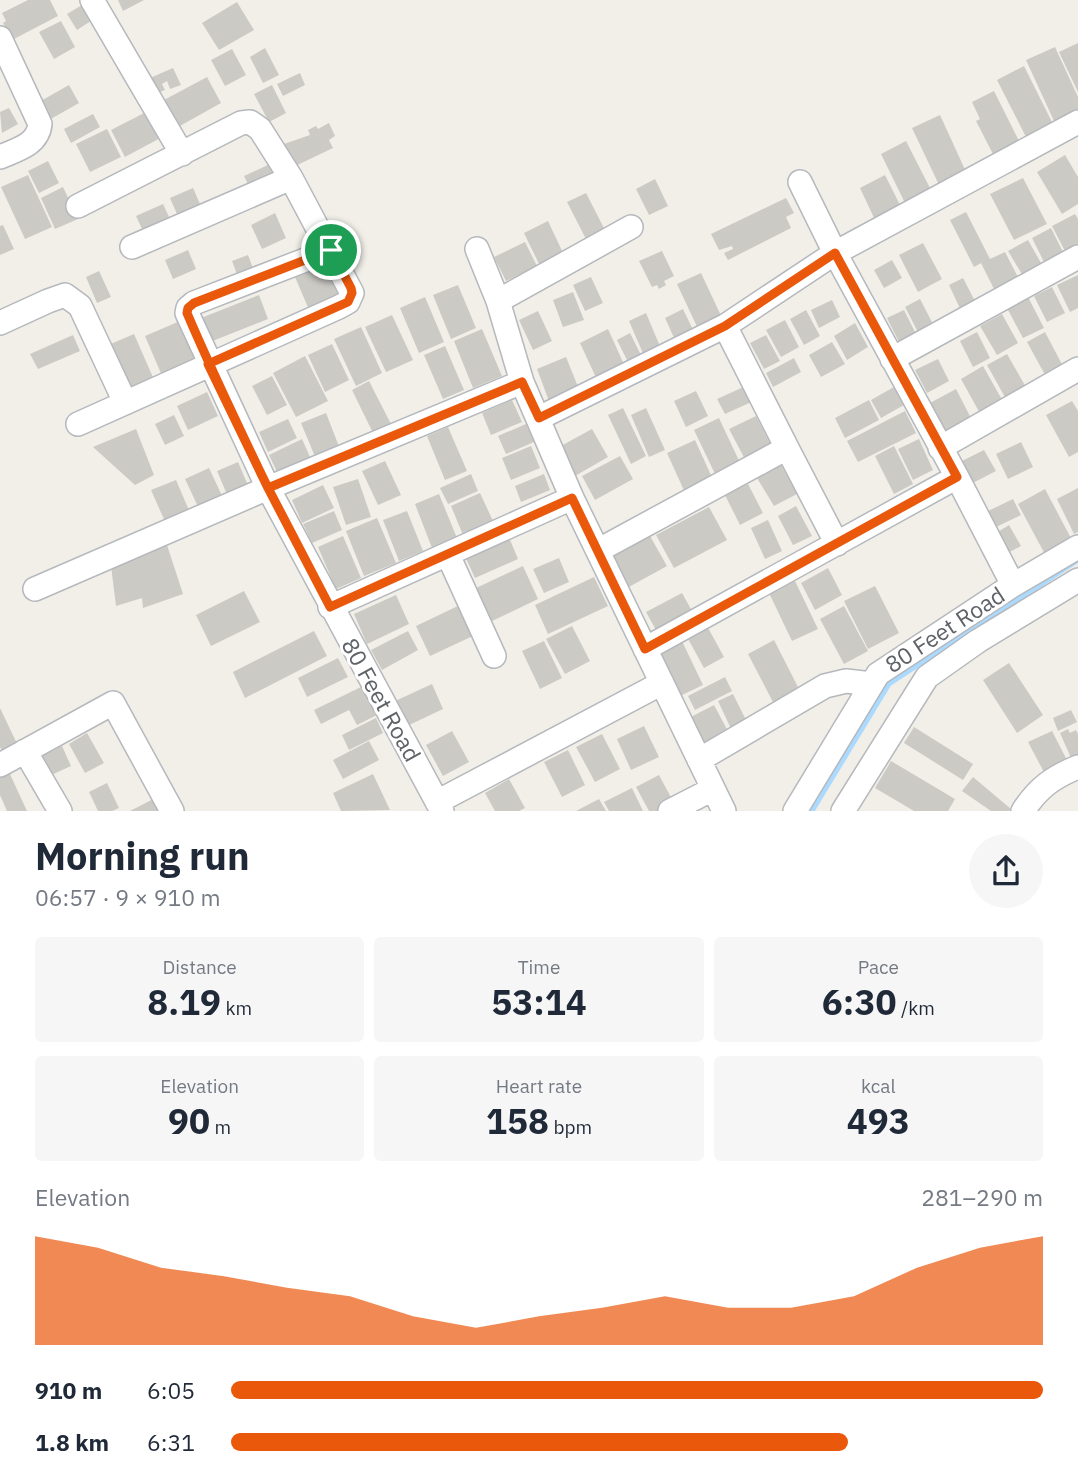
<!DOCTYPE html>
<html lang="en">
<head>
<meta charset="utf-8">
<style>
	:root { --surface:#fff; --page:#f6f6f7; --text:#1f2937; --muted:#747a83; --accent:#ea580c }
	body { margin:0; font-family:"IBM Plex Sans",sans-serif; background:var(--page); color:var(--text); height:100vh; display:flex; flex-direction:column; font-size:26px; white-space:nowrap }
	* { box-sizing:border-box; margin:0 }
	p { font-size:23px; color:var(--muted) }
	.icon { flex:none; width:38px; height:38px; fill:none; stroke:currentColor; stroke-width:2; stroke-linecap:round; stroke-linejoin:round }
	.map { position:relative; height:811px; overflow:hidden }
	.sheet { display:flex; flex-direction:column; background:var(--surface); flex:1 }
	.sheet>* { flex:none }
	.pin { position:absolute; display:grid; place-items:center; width:60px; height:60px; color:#fff; margin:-30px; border:4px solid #fff; border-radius:50%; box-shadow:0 2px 7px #0007 }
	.round { display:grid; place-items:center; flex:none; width:74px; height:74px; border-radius:37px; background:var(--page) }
	.head { display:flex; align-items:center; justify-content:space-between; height:119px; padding:0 35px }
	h1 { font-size:38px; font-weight:700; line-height:52px }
	.figures { display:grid; grid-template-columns:repeat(3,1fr); gap:10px; height:119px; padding:7px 35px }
	.figures div { display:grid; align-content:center; border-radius:7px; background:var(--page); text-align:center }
	.figures b { font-size:35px; font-weight:700 }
	.figures small { font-size:19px; font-weight:400 }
	.figures p { font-size:19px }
	.chart { height:196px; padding:14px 35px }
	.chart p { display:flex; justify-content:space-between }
	.chart svg { width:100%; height:126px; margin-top:7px; fill:var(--accent); opacity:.7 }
	ul { padding:0 35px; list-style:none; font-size:23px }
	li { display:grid; grid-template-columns:112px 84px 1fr; align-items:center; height:52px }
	li i { height:18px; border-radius:9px; background:var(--accent) }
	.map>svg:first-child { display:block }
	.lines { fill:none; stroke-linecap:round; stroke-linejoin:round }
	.stream { stroke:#aadaff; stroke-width:5 }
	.building { fill:#cccac5 }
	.minor-casing { stroke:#b5b8bc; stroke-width:26 }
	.minor { stroke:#fff; stroke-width:23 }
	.route-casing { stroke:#fff; stroke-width:14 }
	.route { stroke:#ea580c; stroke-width:9 }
	.labels { text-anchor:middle; stroke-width:6; stroke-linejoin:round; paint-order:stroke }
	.street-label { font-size:23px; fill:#5f6368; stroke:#fff }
</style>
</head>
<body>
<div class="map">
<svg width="1078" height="811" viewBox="0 0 1078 811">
	<rect width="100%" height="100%" fill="#f1efe8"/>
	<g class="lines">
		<path class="stream" d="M812,811L889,684L1078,560"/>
	</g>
	<path class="building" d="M28,0H50L58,16L12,40L3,23L6,21L2,13Z
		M118,0H144L123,11Z
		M87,2L97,17L77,30L67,14Z
		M237,2L254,30L219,50L202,23Z
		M61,21L75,47L54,59L39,32Z
		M1078,43V92L1059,52Z
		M1055,47L1078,97V109L1054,121L1026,60Z
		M265,48L279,75L263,83L250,57Z
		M232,49L246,75L225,86L211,60Z
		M1024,66L1054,126L1027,139L997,80Z
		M173,68L181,85L170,89L167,81L162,84L165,90L157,93L150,78Z
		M300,73L305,85L283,96L277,84Z
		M207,77L221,103L178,127L164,100Z
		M69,85L79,103L49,120L39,102Z
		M272,85L286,113L269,122L254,94Z
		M994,91L1020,143L994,156L976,121L980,119L972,102Z
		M9,108L18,124L2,133L0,112Z
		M150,110L164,136L125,157L111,130Z
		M93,114L100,127L71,143L64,129Z
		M940,115L967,174L940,187L912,128Z
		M329,123L335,136L329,140L333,148L291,168L281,145L310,135L308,130L316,126L318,129Z
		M107,129L121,157L90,172L76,144Z
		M906,141L932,192L906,205L881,154Z
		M1065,155L1078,177V204L1062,214L1037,172Z
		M48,161L59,183L39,193L28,171Z
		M270,164L275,176L250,188L244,176Z
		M28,175L52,227L25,239L1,187Z
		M885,175L902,209L876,222L860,188Z
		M1023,178L1047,224L1014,240L990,194Z
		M655,179L668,206L649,215L636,189Z
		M63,187L78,219L55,229L41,198Z
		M193,188L200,204L177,214L170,198Z
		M586,193L607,234L588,243L567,202Z
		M786,198L794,213L786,217L791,228L728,260L724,253L733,249L732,246L719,250L711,234Z
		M163,204L170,219L143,231L136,216Z
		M966,212L990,259L1005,252L1021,283L997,295L981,263L974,267L950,220Z
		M275,213L286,238L262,249L251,225Z
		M1075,214L1078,219V250L1067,255L1052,226Z
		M548,221L564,255L540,266L524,233Z
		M3,225L14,249L0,255V226Z
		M1051,228L1066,258L1047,268L1032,238Z
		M1028,240L1045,270L1026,281L1008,251Z
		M525,242L537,266L506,281L494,257Z
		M923,243L942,279L918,292L899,255Z
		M188,250L196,269L173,279L165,260Z
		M662,251L674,276L664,281L666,285L659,289L657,285L652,287L639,261Z
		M248,255L254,271L238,277L232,261Z
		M322,257L340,299L310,312L292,270Z
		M892,260L902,278L884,288L874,270Z
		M99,271L111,297L97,303L86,277Z
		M701,273L724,322L700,333L677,284Z
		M1078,275V308L1070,312L1057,285Z
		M591,277L603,303L585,311L573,285Z
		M963,278L979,309L964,317L949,285Z
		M458,285L476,328L451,339L433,295Z
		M1052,287L1065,313L1047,322L1034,296Z
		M573,292L584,320L563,327L553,300Z
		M259,295L268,319L210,342L201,318Z
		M425,297L444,342L419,353L400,308Z
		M1028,297L1044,328L1023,338L1007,308Z
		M920,299L935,328L920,336L905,307Z
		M832,300L840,317L819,328L811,310Z
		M683,309L695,334L676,342L665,318Z
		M806,310L820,336L804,345L790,319Z
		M904,310L918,338L901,346L887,318Z
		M538,311L552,341L533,350L519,320Z
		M646,313L662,351L645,358L629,321Z
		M1002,314L1018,343L997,355L980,326Z
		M392,315L413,360L386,372L365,327Z
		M785,320L799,347L781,357L766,330Z
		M180,321L198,363L163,378L145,336Z
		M855,323L868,347L847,360L834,336Z
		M361,327L382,373L356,386L334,339Z
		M482,329L502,376L473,388L454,341Z
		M608,329L627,371L599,384L580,343Z
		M977,332L990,358L973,367L960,341Z
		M1045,332L1066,372L1049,382L1027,342Z
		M630,333L643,359L630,366L617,340Z
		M134,334L155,382L127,394L106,346Z
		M73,335L80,351L38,369L30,354Z
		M766,335L780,361L764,369L750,343Z
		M832,342L845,364L821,377L809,355Z
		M332,344L349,380L325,392L308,355Z
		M445,346L464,390L443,399L424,355Z
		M1007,354L1030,394L1010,406L987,365Z
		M305,356L328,401L296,417L273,373Z
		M566,357L579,389L549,401L537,369Z
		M794,358L801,372L773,387L766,373Z
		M938,359L949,381L927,393L915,370Z
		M983,366L1005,405L982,417L961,379Z
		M272,376L287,405L267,415L252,386Z
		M369,381L392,426L374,435L352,390Z
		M750,384L758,399L725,414L717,399Z
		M894,387L904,405L881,418L871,400Z
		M956,389L973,422L947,436L930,403Z
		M696,391L708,416L686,427L674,401Z
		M207,392L218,416L188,430L177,406Z
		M512,400L522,422L491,435L482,413Z
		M869,400L879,420L845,438L835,418Z
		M1072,401L1078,411V452L1069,457L1046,415Z
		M623,408L646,456L631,464L608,415Z
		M646,408L665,450L649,457L631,415Z
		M905,411L916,433L858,462L847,441Z
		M326,413L340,449L316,459L301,423Z
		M174,415L184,436L165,445L155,424Z
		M756,416L773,449L747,463L729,429Z
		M719,418L741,465L716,476L694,430Z
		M288,419L297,438L268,452L259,432Z
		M526,424L534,442L506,454L498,436Z
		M448,427L467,471L445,480L427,436Z
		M136,429L154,475L135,485L93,447Z
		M592,429L608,457L575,476L559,447Z
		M302,439L310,457L277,472L269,455Z
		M919,439L933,470L913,480L898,449Z
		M695,440L715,484L687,497L667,453Z
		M1021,442L1033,467L1008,479L996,454Z
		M531,446L540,468L511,480L502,458Z
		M894,446L913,484L894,494L875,456Z
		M984,450L996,471L965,487L954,465Z
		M620,456L633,479L595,500L582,476Z
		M385,461L401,495L378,505L362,471Z
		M238,462L250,490L229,499L217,471Z
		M781,465L797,494L774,506L757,478Z
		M209,468L224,500L200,511L185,479Z
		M471,474L478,491L448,504L440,488Z
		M544,474L550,490L521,502L515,486Z
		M358,479L371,517L346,525L333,487Z
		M176,480L191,515L167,526L151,490Z
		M748,484L763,513L740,525L725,495Z
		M323,485L334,508L302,523L292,500Z
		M1078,488V532L1074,534L1057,499Z
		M1045,489L1074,544L1047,558L1018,504Z
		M480,493L493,521L463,535L451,506Z
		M439,494L457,538L432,548L415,504Z
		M1013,499L1021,515L994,528L986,512Z
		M796,506L812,536L793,545L778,516Z
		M709,507L727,540L674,568L656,535Z
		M334,511L342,530L312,543L303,524Z
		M407,511L423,551L399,561L383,520Z
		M377,518L396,563L364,576L346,531Z
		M768,520L782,551L765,559L751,528Z
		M1009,525L1021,546L1004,555L993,535Z
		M508,535L518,559L475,578L464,554Z
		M343,536L361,578L336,589L318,547Z
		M650,536L667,566L627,588L610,557Z
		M167,545L183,594L143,608L142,598L116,606L111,566Z
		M559,558L569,582L544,593L533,569Z
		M523,566L538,599L490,622L474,589Z
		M828,568L842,595L815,610L801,583Z
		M594,577L608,606L548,634L535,605Z
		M795,581L818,629L792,641L769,593Z
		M875,586L899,633L868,649L844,601Z
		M244,591L260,622L211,646L196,615Z
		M682,593L692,611L656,630L646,612Z
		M396,595L409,624L367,644L354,614Z
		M460,605L475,635L430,656L416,626Z
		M844,606L868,651L844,664L820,619Z
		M572,626L590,661L565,674L546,639Z
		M707,626L724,657L704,668L687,637Z
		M314,631L327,656L245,698L233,672Z
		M408,631L418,650L382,670L371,650Z
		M680,637L703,685L680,696L658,648Z
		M774,640L799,689L773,702L748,654Z
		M544,641L562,678L540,689L522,651Z
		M338,658L348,677L307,697L298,678Z
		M1009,663L1043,715L1017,733L983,680Z
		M725,677L732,691L695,710L688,696Z
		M432,684L443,709L405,727L393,702Z
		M365,685L379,714L357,725L349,710L321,724L314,710Z
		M733,694L749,726L733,733L718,701Z
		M714,705L730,735L703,749L687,719Z
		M0,708L20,750L5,757L0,747Z
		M1071,710L1077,722L1058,731L1053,718Z
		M376,718L383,733L349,750L342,735Z
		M644,726L659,757L631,770L617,739Z
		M914,727L973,764L963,780L904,743Z
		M1068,729L1070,733L1076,730L1078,734V755L1071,758L1060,733Z
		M452,731L469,762L443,776L426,745Z
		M1052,731L1069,764L1046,776L1028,742Z
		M87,733L104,763L85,773L69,744Z
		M602,734L620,769L595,782L576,747Z
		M369,741L379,760L343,779L333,760Z
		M62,746L71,766L47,777L38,758Z
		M568,750L585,785L562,797L544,762Z
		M891,761L955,799L948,811H914L875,788Z
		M9,772L27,811H7L0,795V776Z
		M373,774L390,810L341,811L333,793Z
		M659,775L674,803L660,811H649L636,787Z
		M973,777L1011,809L1009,811H991L962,791Z
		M509,779L525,808L519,811H495L485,793Z
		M107,783L119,808L112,811H98L89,792Z
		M632,788L643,811H609L604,802Z
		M159,796L167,811H130Z
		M599,799L606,811H576Z"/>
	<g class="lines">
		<defs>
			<path id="minor" d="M92,0L182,154
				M0,38L40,124C38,145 16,150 0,157
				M800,182L835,253L957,477
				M78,206L241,123L250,122L260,129L291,178L352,293L348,302L339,307L78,424
				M132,247L291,178
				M477,249L498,301L522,382L572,498L724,811
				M331,250L194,303L188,308L187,313L268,488L442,811
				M498,301L631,227
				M0,323L48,301L65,295L80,306L125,402
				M892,359L1078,257
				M539,418L725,326L835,253L1078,122
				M787,448L837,544
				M940,448L1078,369
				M599,550L787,448L725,326
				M448,555L494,656
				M35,589L268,488L522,382
				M330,607L572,498
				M645,649L957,477L1013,585
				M25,751L60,811
				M699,760L825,686L846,681L872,684
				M0,765L113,703L172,811
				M437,802L662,683
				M670,811L713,789
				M795,811L878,674L1013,585L1078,547
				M843,811L927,677L978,641L1078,580
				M1023,811C1038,788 1053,777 1078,767"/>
		</defs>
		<use href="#minor" class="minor-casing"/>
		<use href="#minor" class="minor"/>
	</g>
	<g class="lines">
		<defs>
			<path id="route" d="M331,250L351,288L352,293L348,302L208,364L268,488L330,607L572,498L645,649L957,477L835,253L725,326L539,418L522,382L268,488C240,430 212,372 187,313L188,308L194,303L331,250"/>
		</defs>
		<use href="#route" class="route-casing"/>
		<use href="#route" class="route"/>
	</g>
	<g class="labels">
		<g class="street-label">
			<text transform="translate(945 630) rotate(-33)" y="8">80 Feet Road</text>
			<text transform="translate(381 700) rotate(61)" y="8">80 Feet Road</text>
		</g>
	</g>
</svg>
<div class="pin" style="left:331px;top:250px;background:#1e9e55"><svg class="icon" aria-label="arrive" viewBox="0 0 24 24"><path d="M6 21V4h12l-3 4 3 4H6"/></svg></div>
</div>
<section class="sheet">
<div class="head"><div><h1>Morning run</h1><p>06:57 · 9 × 910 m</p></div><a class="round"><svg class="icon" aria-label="share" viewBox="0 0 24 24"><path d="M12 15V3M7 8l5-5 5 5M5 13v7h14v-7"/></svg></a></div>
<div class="figures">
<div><p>Distance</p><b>8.19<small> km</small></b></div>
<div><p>Time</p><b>53:14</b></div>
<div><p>Pace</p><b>6:30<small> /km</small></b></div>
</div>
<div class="figures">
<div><p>Elevation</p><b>90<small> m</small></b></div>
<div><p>Heart rate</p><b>158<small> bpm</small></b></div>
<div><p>kcal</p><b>493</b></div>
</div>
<div class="chart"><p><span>Elevation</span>281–290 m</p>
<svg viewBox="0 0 160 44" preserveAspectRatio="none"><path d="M0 44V6L10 10L20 17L30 20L40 24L50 27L60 34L70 38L80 34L90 31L100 27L110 31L120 31L130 27L140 17L150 10L160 6V44z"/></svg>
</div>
<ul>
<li><b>910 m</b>6:05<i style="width:100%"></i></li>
<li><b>1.8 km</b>6:31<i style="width:76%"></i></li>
</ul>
</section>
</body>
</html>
